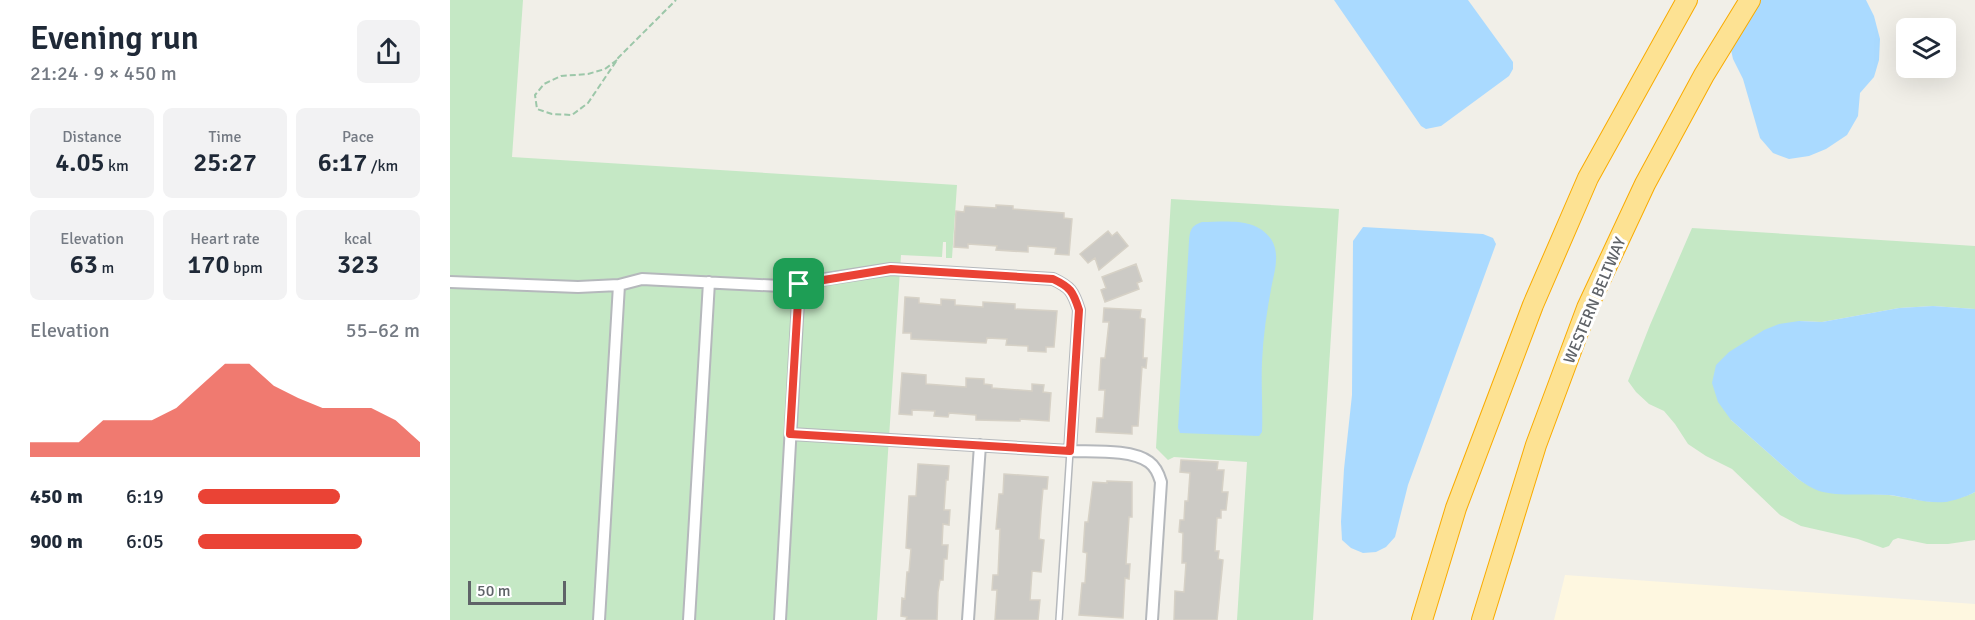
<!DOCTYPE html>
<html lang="en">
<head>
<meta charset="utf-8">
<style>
	:root { --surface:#fff; --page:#f2f2f3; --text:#1f2937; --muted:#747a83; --accent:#ea4335 }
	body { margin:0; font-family:Signika,sans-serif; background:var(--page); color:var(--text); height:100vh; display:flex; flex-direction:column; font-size:22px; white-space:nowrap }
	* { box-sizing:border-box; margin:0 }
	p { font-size:20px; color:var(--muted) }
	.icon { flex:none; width:33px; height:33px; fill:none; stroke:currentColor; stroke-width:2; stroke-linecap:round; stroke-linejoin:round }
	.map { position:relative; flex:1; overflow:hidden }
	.drawer { display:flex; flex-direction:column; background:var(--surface); width:450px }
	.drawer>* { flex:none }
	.buttons { position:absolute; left:1446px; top:18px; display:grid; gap:12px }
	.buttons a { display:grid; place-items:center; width:60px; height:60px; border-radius:9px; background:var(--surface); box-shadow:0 6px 24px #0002; font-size:30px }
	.scale { position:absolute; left:18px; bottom:15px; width:98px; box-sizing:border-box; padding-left:6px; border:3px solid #5f6368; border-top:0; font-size:16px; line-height:21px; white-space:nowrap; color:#5f6368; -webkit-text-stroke:4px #fff; paint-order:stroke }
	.pin { position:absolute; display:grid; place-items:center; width:51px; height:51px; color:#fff; margin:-26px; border-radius:12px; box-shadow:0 3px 9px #0006 }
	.round { display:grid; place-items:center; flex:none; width:63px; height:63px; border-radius:9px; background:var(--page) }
	.head { display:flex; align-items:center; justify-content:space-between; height:102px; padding:0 30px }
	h1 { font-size:33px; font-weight:600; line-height:45px }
	.figures { display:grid; grid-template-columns:repeat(3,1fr); gap:9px; height:102px; padding:6px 30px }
	.figures div { display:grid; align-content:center; border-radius:9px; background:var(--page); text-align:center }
	.figures b { font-size:26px; font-weight:600 }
	.figures small { font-size:16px; font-weight:400 }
	.figures p { font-size:16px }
	.chart { height:168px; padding:12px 30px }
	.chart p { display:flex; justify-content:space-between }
	.chart svg { width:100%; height:108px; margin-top:6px; fill:var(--accent); opacity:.7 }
	ul { padding:0 30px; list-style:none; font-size:20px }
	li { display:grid; grid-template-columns:96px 72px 1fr; align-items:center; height:45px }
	li i { height:15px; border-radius:8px; background:var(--accent) }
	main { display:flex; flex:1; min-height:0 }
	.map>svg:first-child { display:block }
	.commercial { fill:#fef7e0 }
	.green { fill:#c5e8c5 }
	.water { fill:#aadaff }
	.building { fill:#cccac5; stroke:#d6d1c6; stroke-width:1.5 }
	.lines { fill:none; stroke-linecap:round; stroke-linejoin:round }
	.lane-casing { stroke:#b5b8bc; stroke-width:8 }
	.street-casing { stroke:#b5b8bc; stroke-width:14 }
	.highway-casing { stroke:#f9ab00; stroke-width:22 }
	.path { stroke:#9cc7a9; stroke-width:2; stroke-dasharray:6 3; stroke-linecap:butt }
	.lane { stroke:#fff; stroke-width:5 }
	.street { stroke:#fff; stroke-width:10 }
	.highway { stroke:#fde293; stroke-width:20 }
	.route-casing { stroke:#fff; stroke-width:12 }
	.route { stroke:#ea4335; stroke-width:8 }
	.labels { text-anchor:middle; stroke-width:6; stroke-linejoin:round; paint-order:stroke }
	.street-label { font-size:16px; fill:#5f6368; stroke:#fff }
</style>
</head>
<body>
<main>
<section class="drawer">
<div class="head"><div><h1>Evening run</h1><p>21:24 · 9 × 450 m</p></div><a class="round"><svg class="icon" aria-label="share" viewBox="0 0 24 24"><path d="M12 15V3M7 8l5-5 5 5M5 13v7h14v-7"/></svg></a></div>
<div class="figures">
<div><p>Distance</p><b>4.05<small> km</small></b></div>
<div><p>Time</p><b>25:27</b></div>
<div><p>Pace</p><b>6:17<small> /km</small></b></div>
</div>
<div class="figures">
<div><p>Elevation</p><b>63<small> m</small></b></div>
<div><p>Heart rate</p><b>170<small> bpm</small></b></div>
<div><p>kcal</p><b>323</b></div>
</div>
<div class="chart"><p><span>Elevation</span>55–62 m</p>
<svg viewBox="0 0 160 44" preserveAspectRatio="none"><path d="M0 44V38L10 38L20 38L30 29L40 29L50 29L60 24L70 15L80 6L90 6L100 15L110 20L120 24L130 24L140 24L150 29L160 38V44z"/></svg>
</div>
<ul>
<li><b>450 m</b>6:19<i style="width:64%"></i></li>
<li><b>900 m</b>6:05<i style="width:74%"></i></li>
</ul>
</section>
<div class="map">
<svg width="1525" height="620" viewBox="0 0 1525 620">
	<rect width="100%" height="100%" fill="#f1efe8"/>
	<path class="commercial" d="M1115,575L1525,604V620H1104Z"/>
	<path class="green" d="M0,0H73L62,157L507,185L502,258H496V242H493L492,257L451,255L427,620H0Z
		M721,199L889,209L863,620H787L797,462L724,457L718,460L706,448Z
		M1242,228L1525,246V309L1483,306L1449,308L1372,322L1349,321L1281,420L1348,479C1376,498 1407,492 1439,495C1455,497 1473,502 1490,502C1494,502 1522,495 1525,492V540L1498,544H1477L1448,538L1443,540L1439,546L1433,548L1408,539L1351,526L1330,515L1282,469L1256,456L1238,444L1225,424L1214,411L1199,404L1186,392L1178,381L1200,325Z"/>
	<path class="water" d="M884,0H1018L1063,62V69L1059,76L991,126L976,129L971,126Z
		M1288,0H1416L1424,16L1430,39L1429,60L1424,77L1410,93L1408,116L1397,135L1376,149L1359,156L1339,159L1323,153L1310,138L1293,79L1283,59L1277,32L1286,4Z
		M752,222C776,222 805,217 821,239C830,253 825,270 822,284C817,310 813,336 812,362C811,386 813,409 812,432L809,436L730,433L728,428L739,241C740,230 741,226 752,222Z
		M913,227L1033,234L1043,238L1046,244L958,485L945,537L936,547L926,552L913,553L901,548L892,540L891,522L894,469L902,395L903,241Z
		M1483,306L1525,309V492C1521,495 1500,502 1495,502C1477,504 1457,497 1439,495C1417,493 1390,497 1369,491C1361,488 1355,484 1348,479L1281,420L1268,402L1262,383L1266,365L1279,352L1314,330L1329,324L1349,321L1372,322L1449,308Z"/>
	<path class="building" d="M546,205L563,206V209L614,213V218L622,219L619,255L605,254L606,248L578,246V252L546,250L547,246L518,244V248L504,247L506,211L514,212L515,206L546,208Z
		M658,231L662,236L667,232L678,246L649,270L645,258L638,263L630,254Z
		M686,264L692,281L687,283L689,289L655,302L651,290L656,288L652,277Z
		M455,297L469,298V303L491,305V299L505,300V305L533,307V302L565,304V309L607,311L604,347H596V352L578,351V346L556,345L557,339L537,338L536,343L461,339V333H453Z
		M654,308L691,310L690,318L695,319L693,358H697L696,368L692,367L688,426H682V434L646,432L647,418H653L655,390H649L651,358H655L659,322H653Z
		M452,373L476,375V384L516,387V378L534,379V384L542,385V388L582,391V384L594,385L593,392L601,393L599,421L570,419V421L526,420V415L499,413L498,417L484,416L485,411L462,410V415L449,414Z
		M731,460L768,462L767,470H774L772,492H778L776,510H771V518H767L765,551H769L768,559L773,560L767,620H724L725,591L734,592L736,563H732L733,533L729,532L730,520H734L735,501H738L740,473L730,472Z
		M468,464L499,466L498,480H496L494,510H500L499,525L493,524L492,545H498L497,559H494L493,580H490L488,592L487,620H456L457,617L451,616L452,598L455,599L457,572H459L461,549L456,548L459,496H466Z
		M554,474L598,477L597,489H593L591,511L589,539L594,540L591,572L582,571L580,600H590L588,620H545L547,590H542L543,575H548L550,529H546L549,494H553Z
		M657,481L682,482V517H679L676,564H680L679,579L675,578L673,618L629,615L632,583H635L637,553L633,552L635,522H638L643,482L657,483Z"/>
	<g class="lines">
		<defs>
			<path id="lane" d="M609,620L620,451"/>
			<path id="street" d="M0,282L128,287L169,285L192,279L331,286L441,269L603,279C620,287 623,291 629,310L620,451C643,452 681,449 699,462C706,467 709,475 711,482L702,620
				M341,434L620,451
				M149,620L169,285
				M239,620L259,282
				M330,620L349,284
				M518,620L530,445"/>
			<path id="highway" d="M972,620L1006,508L1083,305L1138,178L1237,0
				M1032,620L1086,445L1137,308L1195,184L1254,75L1300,0"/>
		</defs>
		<use href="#lane" class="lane-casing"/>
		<use href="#street" class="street-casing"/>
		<use href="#highway" class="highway-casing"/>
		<path class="path" d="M167,60L155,69L138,74L111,76L94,84L85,95L87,109L102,114L122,115L138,103L167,60L168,58L226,0"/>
		<use href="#lane" class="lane"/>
		<use href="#street" class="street"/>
		<use href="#highway" class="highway"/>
	</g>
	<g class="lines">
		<defs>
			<path id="route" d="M441,269L603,279C620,287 623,291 629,310L620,451L340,434L349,284Z"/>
		</defs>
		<use href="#route" class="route-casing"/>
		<use href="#route" class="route"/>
	</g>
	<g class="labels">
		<g class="street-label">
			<text transform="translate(1144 300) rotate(-67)" y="6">WESTERN BELTWAY</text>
		</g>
	</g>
</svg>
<div class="buttons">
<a><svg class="icon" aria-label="layers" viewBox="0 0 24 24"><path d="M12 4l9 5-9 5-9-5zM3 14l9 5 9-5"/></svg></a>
</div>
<div class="scale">50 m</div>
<div class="pin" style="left:349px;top:284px;background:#1e9e55"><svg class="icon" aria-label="arrive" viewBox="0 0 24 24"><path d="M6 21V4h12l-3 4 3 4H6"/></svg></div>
</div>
</main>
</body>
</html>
